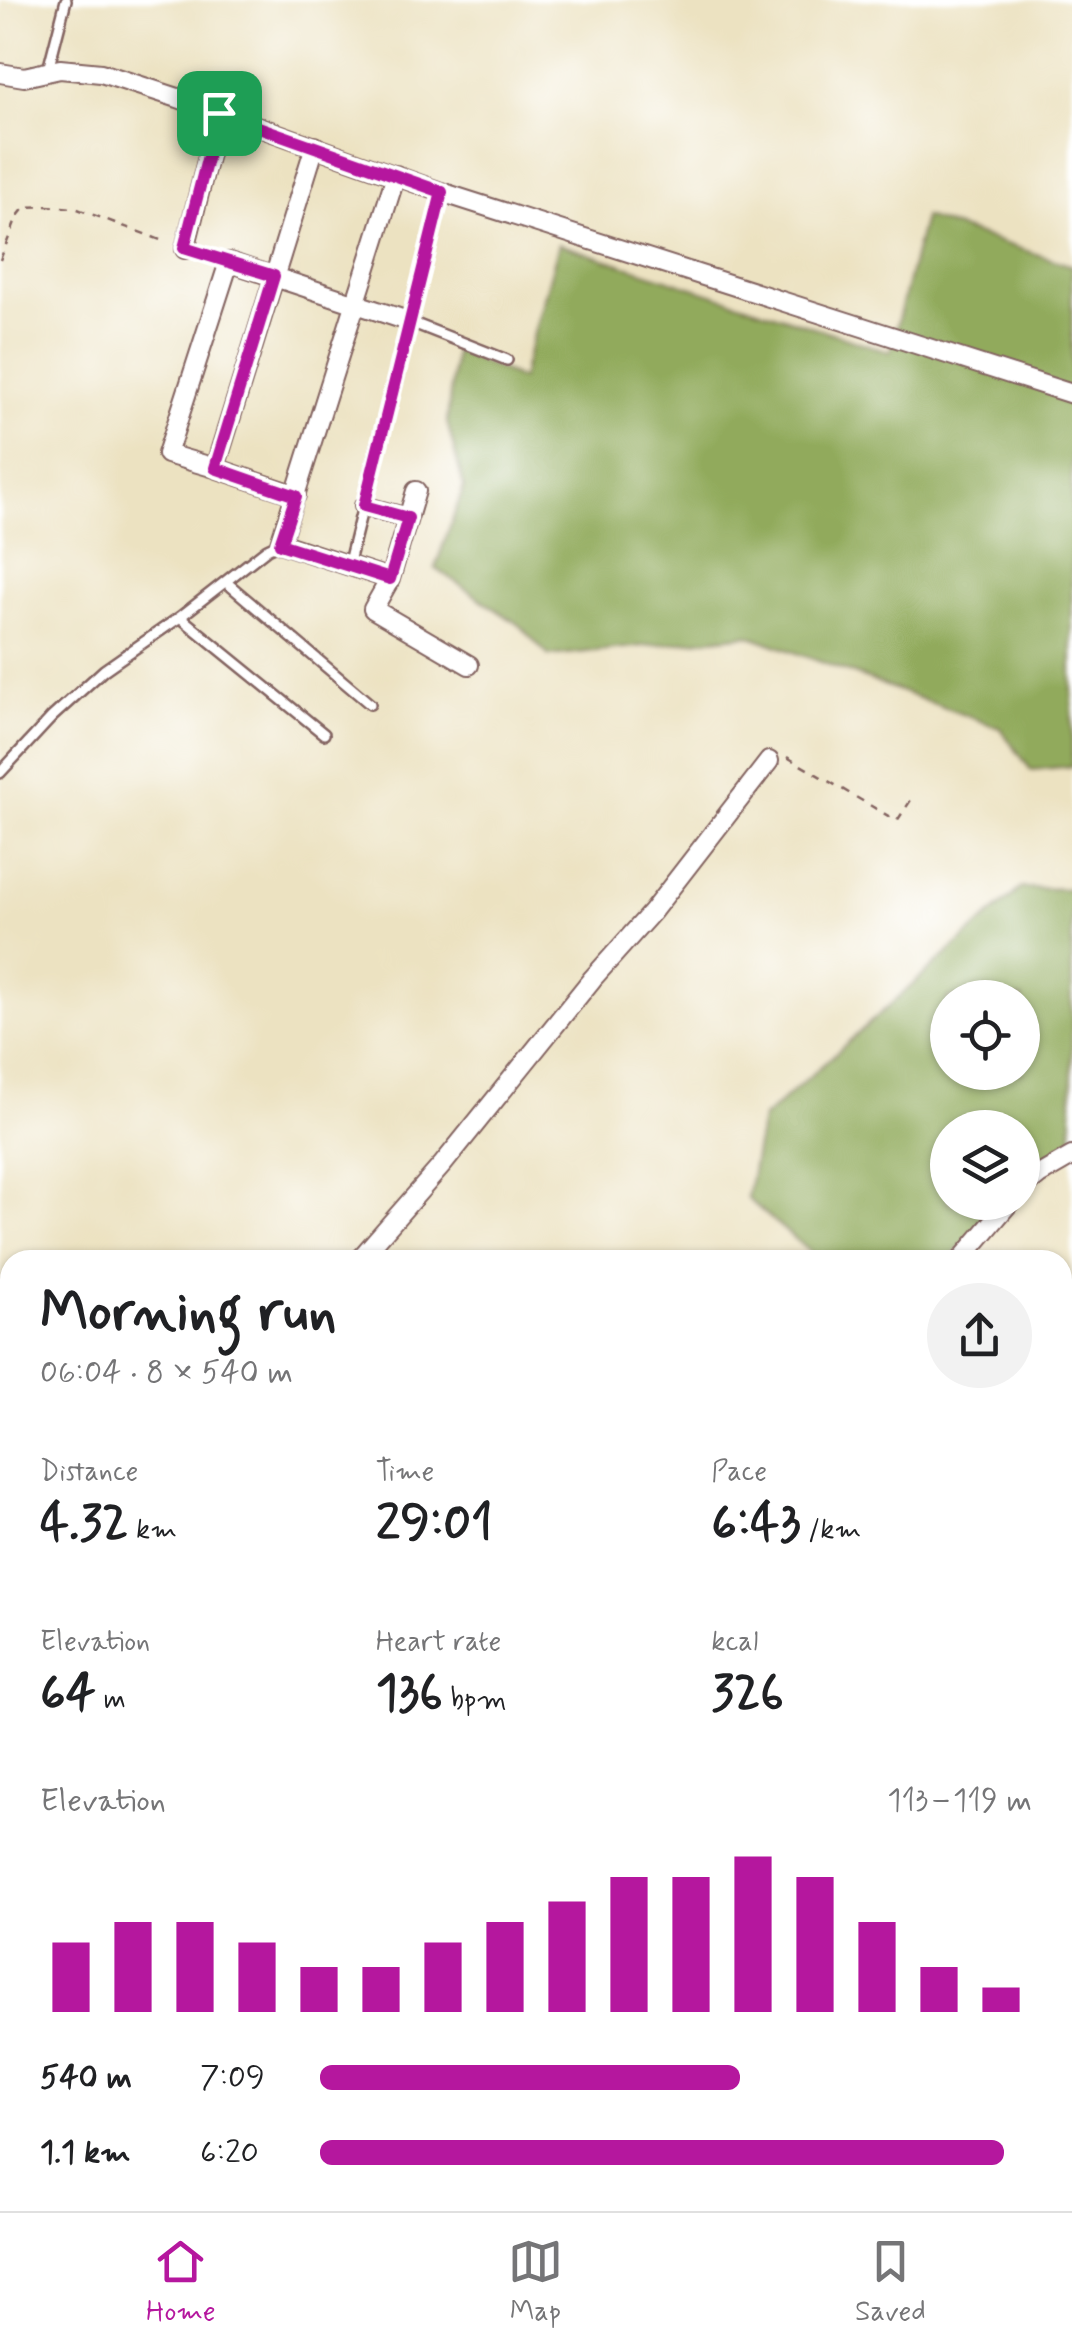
<!DOCTYPE html>
<html lang="en">
<head>
<meta charset="utf-8">
<style>
	:root { --surface:#fff; --page:#f2f2f2; --text:#202124; --muted:#757577; --line:#e0e0e0; --accent:#b5179e }
	body { margin:0; font-family:Mynerve,sans-serif; background:var(--page); color:var(--text); height:100vh; display:flex; flex-direction:column; font-size:38px; white-space:nowrap }
	* { box-sizing:border-box; margin:0 }
	p { font-size:32px; color:var(--muted) }
	.icon { flex:none; width:55px; height:55px; fill:none; stroke:currentColor; stroke-width:2; stroke-linecap:round; stroke-linejoin:round }
	.map { position:relative; flex:1; overflow:hidden }
	.details { position:absolute; left:0px; top:1250px; width:1072px; height:962px; display:flex; flex-direction:column; background:var(--surface); border-radius:30px 30px 0 0; box-shadow:0 2px 8px #0004 }
	.details>* { flex:none }
	.tools { position:absolute; left:930px; top:980px; display:grid; gap:20px }
	.tools a { display:grid; place-items:center; width:110px; height:110px; border-radius:50%; background:var(--surface); box-shadow:0 2px 8px #0004; font-size:50px }
	.pin { position:absolute; display:grid; place-items:center; width:85px; height:85px; color:#fff; margin:-42px; border-radius:20px; box-shadow:0 5px 15px #0006 }
	.round { display:grid; place-items:center; flex:none; width:105px; height:105px; border-radius:52px; background:var(--page) }
	.head { display:flex; align-items:center; justify-content:space-between; height:170px; padding:0 40px }
	h1 { font-size:55px; font-weight:700; line-height:75px }
	.figures { display:grid; grid-template-columns:repeat(3,1fr); gap:15px; height:170px; padding:10px 40px }
	.figures div { display:grid; align-content:center }
	.figures b { font-size:50px; font-weight:700 }
	.figures small { font-size:28px; font-weight:400 }
	.figures p { font-size:28px }
	.chart { height:280px; padding:20px 40px }
	.chart p { display:flex; justify-content:space-between }
	.chart svg { width:100%; height:180px; margin-top:10px; stroke:var(--accent); stroke-width:6 }
	ul { padding:0 40px; list-style:none; font-size:32px }
	li { display:grid; grid-template-columns:160px 120px 1fr; align-items:center; height:75px }
	li i { height:25px; border-radius:12px; background:var(--accent) }
	.tabs { display:flex; justify-content:space-around; align-items:center; height:140px; border-top:2px solid var(--line); background:var(--surface); font-size:28px; color:var(--muted) }
	.tabs a { display:grid; justify-items:center; gap:5px }
	.tabs .current { color:var(--accent) }
	.map>svg:first-child { display:block }
	.forest { fill:#91aa5b; stroke:#6e6443; stroke-width:2.5; fill-rule:evenodd }
	.lines { fill:none; stroke-linecap:round; stroke-linejoin:round }
	.lane-casing { stroke:#836360; stroke-width:14 }
	.street-casing { stroke:#836360; stroke-width:22 }
	.secondary-casing { stroke:#836360; stroke-width:30 }
	.path { stroke:#836360; stroke-width:2.5; stroke-dasharray:8 8; stroke-linecap:butt }
	.lane { stroke:#fff; stroke-width:9 }
	.street { stroke:#fff; stroke-width:18 }
	.secondary { stroke:#fce5c4; stroke-width:25 }
	.route-casing { stroke:#fff; stroke-width:20 }
	.route { stroke:#b5179e; stroke-width:12 }
</style>
</head>
<body>
<div class="map">
<svg width="1072" height="2211" viewBox="0 0 1072 2211">
	<rect width="100%" height="100%" fill="#fff"/>
	<filter id="ink" filterUnits="userSpaceOnUse"><feTurbulence type="fractalNoise" baseFrequency=".01" numOctaves="2"/><feDisplacementMap in="SourceGraphic" scale="20" xChannelSelector="R" yChannelSelector="G"/><feConvolveMatrix kernelMatrix="1 2 1 2 8 2 1 2 1" color-interpolation-filters="sRGB"/></filter>
	<filter id="wash" filterUnits="userSpaceOnUse"><feTurbulence type="fractalNoise" baseFrequency=".0048" numOctaves="4" result="noise"/><feDisplacementMap in="SourceGraphic" scale="40" xChannelSelector="R" yChannelSelector="G"/><feGaussianBlur stdDeviation="2.25" result="paint"/><feColorMatrix in="noise" values="0 0 0 0 0 0 0 0 0 0 0 0 0 0 0 0 0 1.4 0 .05"/><feComposite in="paint" operator="in"/></filter>
	<g filter="url(#wash)">
		<rect width="100%" height="100%" fill="#ece2c1"/>
		<path class="forest" d="M924,217L1072,266V766L1031,770L1000,728L748,635L549,656L519,625L435,568L464,487L447,422L455,350L521,379L559,244L890,352Z
			M1021,888L1072,889V1147L1028,1173L1023,1179L1022,1128H948V1202L1001,1203L949,1260H819L747,1198L762,1119ZM948,998H1022V1072H948Z
			M1062,1622H1072V1770L1063,1767Z"/>
	</g>
	<g filter="url(#ink)">
		<g class="lines">
			<defs>
				<path id="lane" d="M48,70L66,0
					M408,321L507,360
					M348,566L441,192
					M226,582L370,704
					M180,617L324,734
					M0,773L52,717L104,670L180,617L267,549L280,543"/>
				<path id="street" d="M0,73L24,77L60,69L101,73L178,98L441,192L1072,394
					M185,249L219,113
					M215,468L167,454L229,262L408,321
					M416,491L390,579L373,609L469,665
					M296,495L215,468L315,146
					M364,506L408,518
					M390,579L280,543L396,175
					M1022,1189L1039,1175L1072,1156
					M359,1260L443,1164L593,978L652,912L769,761
					M961,1260L1010,1202
					M1062,1784L1072,1788
					M0,2169H10
					M199,2202L202,2211
					M274,2211L279,2202
					M566,2211L573,2202"/>
				<path id="secondary" d="M0,1520L10,1532
					M0,1751L10,1754
					M0,1950L10,1931
					M702,2202L714,2211"/>
			</defs>
			<use href="#lane" class="lane-casing"/>
			<use href="#street" class="street-casing"/>
			<use href="#secondary" class="secondary-casing"/>
			<path class="path" d="M0,260L17,217L25,207L47,206L75,208L166,242
				M787,757L897,821L911,800
				M1062,1833L1072,1814
				M1062,1903L1072,1950
				M1062,2085L1072,2087
				M1062,2098L1072,2083
				M1010,2211L1013,2202"/>
			<use href="#lane" class="lane"/>
			<use href="#street" class="street"/>
			<use href="#secondary" class="secondary"/>
		</g>
	</g>
	<g class="lines" filter="url(#ink)">
		<defs>
			<path id="route" d="M219,113L442,192L364,506L408,518L390,579L280,544L296,496L215,468L274,276L184,248Z"/>
		</defs>
		<use href="#route" class="route-casing"/>
		<use href="#route" class="route"/>
	</g>
</svg>
<div class="tools">
<a><svg class="icon" aria-label="locate" viewBox="0 0 24 24"><circle cx="12" cy="12" r="6"/><path d="M12 2v4M12 18v4M2 12h4M18 12h4"/></svg></a>
<a><svg class="icon" aria-label="layers" viewBox="0 0 24 24"><path d="M12 4l9 5-9 5-9-5zM3 14l9 5 9-5"/></svg></a>
</div>
<div class="pin" style="left:219px;top:113px;background:#1e9e55"><svg class="icon" aria-label="arrive" viewBox="0 0 24 24"><path d="M6 21V4h12l-3 4 3 4H6"/></svg></div>
<section class="details">
<div class="head"><div><h1>Morning run</h1><p>06:04 · 8 × 540 m</p></div><a class="round"><svg class="icon" aria-label="share" viewBox="0 0 24 24"><path d="M12 15V3M7 8l5-5 5 5M5 13v7h14v-7"/></svg></a></div>
<div class="figures">
<div><p>Distance</p><b>4.32<small> km</small></b></div>
<div><p>Time</p><b>29:01</b></div>
<div><p>Pace</p><b>6:43<small> /km</small></b></div>
</div>
<div class="figures">
<div><p>Elevation</p><b>64<small> m</small></b></div>
<div><p>Heart rate</p><b>136<small> bpm</small></b></div>
<div><p>kcal</p><b>326</b></div>
</div>
<div class="chart"><p><span>Elevation</span>113–119 m</p>
<svg viewBox="0 0 160 44" preserveAspectRatio="none"><path d="M5 44V27M15 44V22M25 44V22M35 44V27M45 44V33M55 44V33M65 44V27M75 44V22M85 44V17M95 44V11M105 44V11M115 44V6M125 44V11M135 44V22M145 44V33M155 44V38"/></svg>
</div>
<ul>
<li><b>540 m</b>7:09<i style="width:59%"></i></li>
<li><b>1.1 km</b>6:20<i style="width:96%"></i></li>
</ul>
</section>
</div>
<nav class="tabs">
<a class="current"><svg class="icon" aria-label="home" viewBox="0 0 24 24"><path d="M3 11l9-7 9 7M6 9v11h12V9"/></svg>Home</a>
<a><svg class="icon" aria-label="map" viewBox="0 0 24 24"><path d="M3 6l6-2 6 2 6-2v14l-6 2-6-2-6 2zM9 4v14M15 6v14"/></svg>Map</a>
<a><svg class="icon" aria-label="saved" viewBox="0 0 24 24"><path d="M7 4h10v16l-5-4-5 4z"/></svg>Saved</a>
</nav>
</body>
</html>
